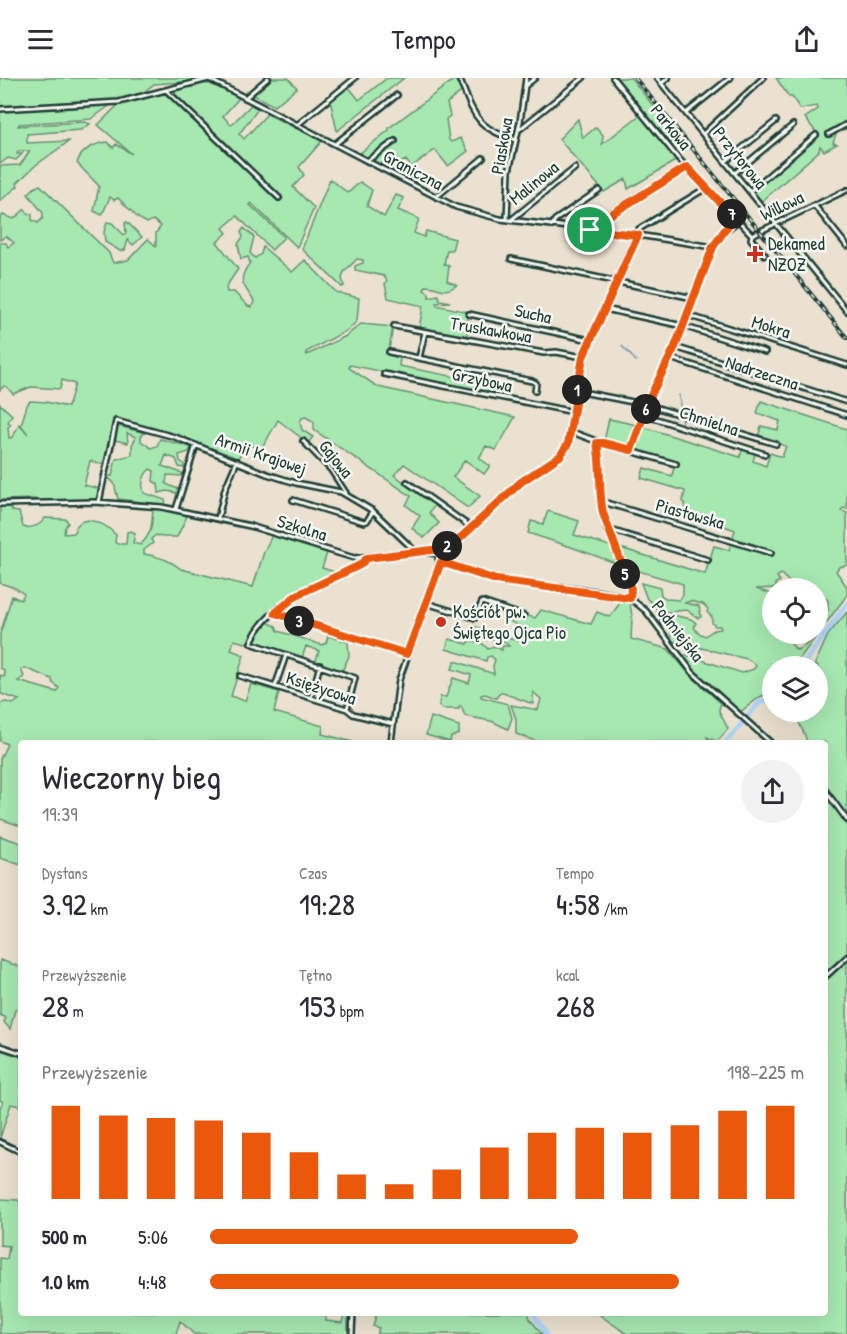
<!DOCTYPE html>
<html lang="pl">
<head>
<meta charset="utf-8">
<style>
	:root { --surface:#fff; --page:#f2f2f3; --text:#2b2b33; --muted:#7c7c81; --accent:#ea580c }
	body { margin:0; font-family:"Patrick Hand",sans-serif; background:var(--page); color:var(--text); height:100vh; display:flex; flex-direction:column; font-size:22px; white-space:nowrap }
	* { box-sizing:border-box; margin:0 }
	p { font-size:20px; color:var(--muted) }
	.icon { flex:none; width:33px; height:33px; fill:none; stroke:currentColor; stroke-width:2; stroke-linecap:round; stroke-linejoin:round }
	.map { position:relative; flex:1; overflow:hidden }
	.side { position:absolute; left:18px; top:662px; width:810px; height:576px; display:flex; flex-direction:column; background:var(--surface); border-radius:6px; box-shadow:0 6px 24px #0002 }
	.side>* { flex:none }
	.tools { position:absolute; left:762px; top:500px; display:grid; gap:12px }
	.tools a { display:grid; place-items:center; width:66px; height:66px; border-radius:50%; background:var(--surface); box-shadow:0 6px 24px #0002; font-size:30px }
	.pin { position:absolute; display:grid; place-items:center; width:51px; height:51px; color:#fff; margin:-26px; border:3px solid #fff; border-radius:50%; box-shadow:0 2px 6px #0007 }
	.km { position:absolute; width:30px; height:30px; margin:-15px; border-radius:50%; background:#222; color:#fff; font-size:16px; line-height:30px; text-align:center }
	.round { display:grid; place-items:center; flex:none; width:63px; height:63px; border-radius:32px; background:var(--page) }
	.headline { display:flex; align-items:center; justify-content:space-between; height:102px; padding:0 24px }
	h1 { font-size:33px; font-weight:600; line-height:45px }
	.stats { display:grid; grid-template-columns:repeat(3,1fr); gap:9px; height:102px; padding:6px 24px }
	.stats div { display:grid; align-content:center }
	.stats b { font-size:30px; font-weight:600 }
	.stats small { font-size:16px; font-weight:400 }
	.stats p { font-size:16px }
	.chart { height:168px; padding:12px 24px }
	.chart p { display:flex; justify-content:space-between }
	.chart svg { width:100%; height:108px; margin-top:6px; stroke:var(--accent); stroke-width:6 }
	ul { padding:0 24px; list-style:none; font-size:20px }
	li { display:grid; grid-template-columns:96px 72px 1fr; align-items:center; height:45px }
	li i { height:15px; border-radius:8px; background:var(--accent) }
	header { display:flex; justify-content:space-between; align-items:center; height:78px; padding:0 24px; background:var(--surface); font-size:27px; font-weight:600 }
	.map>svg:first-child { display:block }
	.green { fill:#a7e8b1; stroke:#639272; stroke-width:1.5; fill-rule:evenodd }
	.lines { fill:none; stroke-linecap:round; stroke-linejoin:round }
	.stream { stroke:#7698aa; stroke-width:1.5 }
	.river { stroke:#b0d5f9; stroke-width:5 }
	.minor-casing { stroke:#1f3d34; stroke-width:8 }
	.minor { stroke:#f6f6f2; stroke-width:3 }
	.rail-casing { stroke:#1f3d34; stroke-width:4 }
	.rail { stroke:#f6f6f2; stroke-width:1.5; stroke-dasharray:4.5; stroke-linecap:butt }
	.route-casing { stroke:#fff; stroke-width:12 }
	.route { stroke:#ea580c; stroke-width:8 }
	.poi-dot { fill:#c8321e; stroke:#f6f6f2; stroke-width:2 }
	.labels { text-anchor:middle; stroke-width:5; stroke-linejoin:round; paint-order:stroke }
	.street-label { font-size:18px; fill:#1f3d34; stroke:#f6f6f2 }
	.poi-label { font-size:18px; fill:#1f3d34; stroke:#f6f6f2; text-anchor:start }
</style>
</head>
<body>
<header><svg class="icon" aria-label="menu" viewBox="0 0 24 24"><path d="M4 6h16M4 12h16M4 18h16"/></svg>Tempo<svg class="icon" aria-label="share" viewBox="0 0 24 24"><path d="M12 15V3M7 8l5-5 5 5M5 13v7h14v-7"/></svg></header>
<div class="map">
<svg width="847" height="1256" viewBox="0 0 847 1256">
	<rect width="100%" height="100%" fill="#eae1d0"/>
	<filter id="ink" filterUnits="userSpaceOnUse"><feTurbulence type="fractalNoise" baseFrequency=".0167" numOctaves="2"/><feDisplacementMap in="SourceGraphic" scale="12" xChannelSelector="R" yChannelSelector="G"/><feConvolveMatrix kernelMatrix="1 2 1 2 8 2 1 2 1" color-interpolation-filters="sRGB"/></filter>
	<g filter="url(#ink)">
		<path class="green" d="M0,0H201L183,5L181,4L154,6L141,16L125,21L0,29Z
			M272,0H288L297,10L274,28L252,16Z
			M387,0H404L337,53L330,22L348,8L359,22Z
			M617,0H631L676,56L679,65L673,66L669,63Z
			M776,0H847V48C836,54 836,54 833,65L837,66L824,73L820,68L819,73L761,124L753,114L819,58L805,40L818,31L817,28L800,31L792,19H789Z
			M455,1L461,14L447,25L450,38L446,41L449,62L452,64L460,60L468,73L448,88L435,72L411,89L406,82L400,85L394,78L379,87L359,76L389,52V50Z
			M198,5L210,6L240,19L223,38L231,47L251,27L258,31L239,56L244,61L267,36L322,63L299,89L304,97L293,109L314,130L297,169L251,125L250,127L284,159L272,172L237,138L223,150L227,155L217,164L238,191L226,209L227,214H234L248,228L252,229L254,223C244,208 236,202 250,185L248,179L241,181L238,166L243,159L241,154L244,150L254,159L250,175L255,180L261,176L263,169L292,194L305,182L336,214L359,220L357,243L348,252L306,274L307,277L346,258L361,246L393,249L388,277L400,280L399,288L507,309L506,318L350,287L349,290L378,309L515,339L496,372L486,368L479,380L490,388L484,396L465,382L453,399L480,418L468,430L404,386L394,397L436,426L429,435L439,445L424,460L412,450L420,438L406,427L411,418L314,352V344L306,339L302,340L300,344L302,352L313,359L308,365L278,342L261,372L246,365L237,383L175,359L116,343L107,387L90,383L84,407L101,411L99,424L37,425L35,421L0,422V326L12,337L8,344L11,346L8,349L9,360L13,359L19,346L28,356L21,347L27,327L30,323L46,324L68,329L75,306L62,302L60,311L31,309L13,316L7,309L4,308L0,312V165H6L8,169L14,165L6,158L0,162V141L3,137L14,141L25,131L27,135L32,136V142L38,145L43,140V135L28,116L34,110L40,107L109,175L113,185L128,182L148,161L156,168V155L161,148L153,142L147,145L138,140L118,120L114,122L110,119L102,137L94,133L99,108L77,85C81,72 95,65 108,64L113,70L116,66L132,76L98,47L118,27L150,17L168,15Z
			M112,26L91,41L19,46L18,48L85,44L90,46L81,52L27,56V65L69,63L36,87L17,105L18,108L0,123V88L20,87L30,73H18L17,76H22L16,82L8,80L0,86V32Z
			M640,37L677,82L628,111L626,101L604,114L559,61L578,41L583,60L596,49L603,57L602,66Z
			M330,101L348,115L360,104L372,112L367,128L384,139L396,117L404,120L398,132L419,141L414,155L424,159L426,153L455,161L452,172H447L444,186L449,188L447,203L457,207C443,217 440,208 426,208L424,212L429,215V219L438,217L440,222L450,224L436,225V227L468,234L467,259L419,251L423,228L388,220L385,206L387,203L384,198L355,192V188L363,185V182L357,181L344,194L342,200L344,208L342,209L302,171Z
			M107,144L112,145L124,157L126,155L125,145L127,144L142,159L133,167L128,162L125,172L120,173L105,164L104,154Z
			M761,323L847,351V431L843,430L841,433L847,435V487L839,489L836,493L847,509V517L794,588H772V614L760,619L740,634L694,592L681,578L686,577L742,595L754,591L756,587L747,581L672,563L670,547L665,543H660L655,527L647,521L641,505L660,510L661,517L667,521L679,522L683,516V506L625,489L617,469L705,496L714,468L729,472L735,452L688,435L683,423L685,413L641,400L644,390L672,398L674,389L603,368L609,341L637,347L740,379L743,370L756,373L753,383L766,388L770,375L782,379L786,368L758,360L761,348L778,352L780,343L757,335ZM781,496L794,509L818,510V516L828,522V533L818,530V555H812C810,564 805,570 796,572L790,564V559H797L796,555H772V516L756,511L776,510V505L780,503L777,499ZM690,523L703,526L708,531L707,534L712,539V545L715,548H720L721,551L714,552L705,558L697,554L694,549L696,545L691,541L667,536L666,534L687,532L698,540L701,539L699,528L685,525Z
			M118,348L145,355L141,358V363L151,370L157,368L160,361L191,369L189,374L179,377L180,383L184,386V390L179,389L176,381L166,377L162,388L182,395V398L167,397L166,406L178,411L177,415L167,413L159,415L158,406L153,403L154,393L150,391C143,397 141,406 144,415L165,422L166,427L118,421L114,405L106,398H112L116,381L132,377V367L136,359L127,355L128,365L115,362Z
			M0,427L11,429L12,433L19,434L23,449C31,451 41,447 45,440L66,441L68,445L65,449L64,456L74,455C79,432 105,445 116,457L115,464L117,466H126L127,454L131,453L135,455L133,465L140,467C153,456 152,444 153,428L189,434L177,459H162L156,457L151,461L153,465L144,472V476C158,478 170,482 181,491L253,509L264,474L273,455L328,472L322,490L341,496C313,509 287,520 267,544L276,548L278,553L322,567L326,565L328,558L348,564L349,578L342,593L315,585L319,573L306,568L302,580L250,563L245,565L234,562L231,572L244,577L231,618L245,623L251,606L279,614L274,634L323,648L322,656L353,664H21V748L0,741V681L7,666L0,663V625L7,624L13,626L19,622L1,616L0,597L4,599L5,596L3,591L0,590V556L12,518L21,522L24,516L15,510L0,505ZM25,590L52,601L53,605L59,610L57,614L18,603L24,599L21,591Z
			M548,433L579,443L574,457L610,468L618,486L574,470L528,455L531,443L543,446Z
			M622,522L630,525L632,539L631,561L668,571L691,598L722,626L720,627L719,633L728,651L717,664L707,659L709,664H538L516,656V641L511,627L538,632L541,621L534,615L533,614V626L503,615H500L496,620L485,616L481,617V619L508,626L512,640L508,651L491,643L465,638L461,628H459V631H443L439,628L440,619H446L453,600L469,605L471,597L452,591L455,583L494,596L493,588L495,582L491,578L487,579L486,583L446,571L449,561L468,566L470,562L483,566L488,571L493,568L502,572V568H509C500,558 494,562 483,562L484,556L476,553L474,556L471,554L473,548L518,563L523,550L511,544L515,534L535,540L541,532L591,546L597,534L610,539Z
			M847,534V1256H627L597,1235L825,1234V664H807C804,649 797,650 798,633H818V588H814L828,557Z
			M431,639L459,648V656L451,659L450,664L426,657Z
			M0,758L21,765V787L0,780Z
			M0,882L21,889V928L15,932L10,951L4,944L6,940L0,937Z
			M0,972L21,979V1028L11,1026L0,1060V1030L3,1024L0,1022Z
			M0,1121L18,1122L21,1125V1234H326V1243L342,1245L344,1235H348V1256H194L180,1243L176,1256H0V1180L7,1181L9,1168L0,1167Z
			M528,1234L530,1241L542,1256H377L379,1250L373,1248L377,1235Z"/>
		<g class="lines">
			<path class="stream" d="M622,268L636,283
				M679,317L682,346"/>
			<path class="river" d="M802,588L847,526
				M726,664L759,625L772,620
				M532,1234L546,1256"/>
			<defs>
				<path id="minor" d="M459,0C474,36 475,50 516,62
					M613,0L678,80L752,157L751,161L765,177
					M657,0L847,233
					M662,5L668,0
					M525,8L535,0
					M166,12L279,120
					M245,20L268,0
					M0,31L119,24L209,1L456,129L500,141L638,157L713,169
					M686,35L730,0
					M297,47L355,0
					M520,51L583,0
					M703,56L763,0
					M829,56L847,46
					M335,66L397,17
					M367,83L395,63
					M726,83L776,43
					M735,95L793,47
					M750,113L816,57
					M436,119L483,80
					M814,127L847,168
					M507,141L509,93L520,44L526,0
					M511,142L575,90
					M552,148L555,142L599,112
					M728,151L738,143
					M590,152L594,145L686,89
					M752,157L847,112
					M511,181L693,220
					M605,231L683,248L765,274
					M469,236L590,262
					M687,237L847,287
					M394,248L544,275L556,274L583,279
					M675,269L847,324
					M389,274L532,303L536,305L535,313
					M419,280L425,254
					M670,280L847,337
					M384,296L574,334
					M577,313L648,327L776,366
					M644,337L765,376
					M572,354L596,363L597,365C603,390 598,411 603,435L631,511L630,520
					M303,363L331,392L346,415
					M597,365H603L676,386
					M631,372L652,315L675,269L713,169L734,139
					M407,404L472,450
					M293,422L364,444L367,443L373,433
					M600,423L771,475
					M99,424L116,343L175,359L267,396L296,405L341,414L373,433L415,473
					M0,426L95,424L162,429L250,448L354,480L435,471L451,467
					M176,431L196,367
					M218,440L225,411L237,383
					M607,451L708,482
					M425,474L437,476
					M439,484C460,487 479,499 501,503C543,510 590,509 630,520L646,533L692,594L770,664
					M437,495L443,475L460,462L521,404L560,378L568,366L583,279L639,151L706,110
					M426,525L475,540L482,524L524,538
					M275,535L407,576
					M240,598L347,631L353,636L393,646
					M275,609L286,577
					M311,620L320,587
					M347,631L355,600L251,565C265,526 325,504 360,487L367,480
					M391,664L399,602L437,495L439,484L437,476
					M825,712L847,742
					M825,899L847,879
					M0,968L21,975
					M0,1064L21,1074
					M352,1256L353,1234"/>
			</defs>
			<use href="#minor" class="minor-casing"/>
			<use href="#minor" class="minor"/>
			<defs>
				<path id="rail" d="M635,0L847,260"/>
			</defs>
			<use href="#rail" class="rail-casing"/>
			<use href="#rail" class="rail"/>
		</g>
	</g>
	<g class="lines" filter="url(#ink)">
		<defs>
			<path id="route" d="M687,89L734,139L713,169L675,269L652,315L631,372L603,365H597C602,390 598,411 603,435L631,511L630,520L496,502L441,484L407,576L275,535L297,517L360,487L367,480L440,471L455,465L521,404L560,378L568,366L583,279L638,157L590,152L592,148Z"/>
		</defs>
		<use href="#route" class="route-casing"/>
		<use href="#route" class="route"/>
	</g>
	<g class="poi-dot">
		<path d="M752 167h6v6h6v6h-6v6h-6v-6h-6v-6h6z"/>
		<circle cx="441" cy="544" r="6"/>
	</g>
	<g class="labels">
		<g class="street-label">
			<text transform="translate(671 49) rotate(51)" y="6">Parkowa</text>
			<text transform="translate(502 68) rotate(-80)" y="6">Piaskowa</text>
			<text transform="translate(740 80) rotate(51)" y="6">Przytorowa</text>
			<text transform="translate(413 92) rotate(28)" y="6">Graniczna</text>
			<text transform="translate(534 105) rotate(-39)" y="6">Malinowa</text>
			<text transform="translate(782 128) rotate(-26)" y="6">Willowa</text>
			<text transform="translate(533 236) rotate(12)" y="6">Sucha</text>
			<text transform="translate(771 249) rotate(17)" y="6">Mokra</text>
			<text transform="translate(491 252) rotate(10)" y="6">Truskawkowa</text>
			<text transform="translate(762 295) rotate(18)" y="6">Nadrzeczna</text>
			<text transform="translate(482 302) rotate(12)" y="6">Grzybowa</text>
			<text transform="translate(709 343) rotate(18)" y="6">Chmielna</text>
			<text transform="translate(261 376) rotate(19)" y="6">Armii Krajowej</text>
			<text transform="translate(336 381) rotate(51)" y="6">Gajowa</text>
			<text transform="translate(690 436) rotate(16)" y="6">Piastowska</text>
			<text transform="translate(302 450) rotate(17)" y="6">Szkolna</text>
			<text transform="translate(678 553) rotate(52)" y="6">Podmiejska</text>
			<text transform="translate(321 610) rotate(18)" y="6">Księżycowa</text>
		</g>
		<g class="poi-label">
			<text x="768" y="172">Dekamed<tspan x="768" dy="21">NZOZ</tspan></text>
			<text x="453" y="540">Kościół pw.<tspan x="453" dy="21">Świętego Ojca Pio</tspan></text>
		</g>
	</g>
</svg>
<div class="tools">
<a><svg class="icon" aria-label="locate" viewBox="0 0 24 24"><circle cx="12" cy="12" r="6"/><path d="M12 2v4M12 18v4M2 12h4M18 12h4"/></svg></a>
<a><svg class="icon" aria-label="layers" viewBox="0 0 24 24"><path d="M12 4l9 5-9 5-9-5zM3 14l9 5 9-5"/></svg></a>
</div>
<div class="pin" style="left:590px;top:152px;background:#1e9e55"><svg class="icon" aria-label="arrive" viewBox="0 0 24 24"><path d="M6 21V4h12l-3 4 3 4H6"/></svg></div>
<b class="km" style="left:577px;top:312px">1</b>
<b class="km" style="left:447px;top:468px">2</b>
<b class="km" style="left:299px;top:543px">3</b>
<b class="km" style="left:625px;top:496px">5</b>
<b class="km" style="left:646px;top:331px">6</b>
<b class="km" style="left:732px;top:136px">7</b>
<section class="side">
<div class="headline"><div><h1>Wieczorny bieg</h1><p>19:39</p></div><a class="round"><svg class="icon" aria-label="share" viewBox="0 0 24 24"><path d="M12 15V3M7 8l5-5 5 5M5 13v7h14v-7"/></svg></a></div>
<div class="stats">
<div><p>Dystans</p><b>3.92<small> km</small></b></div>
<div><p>Czas</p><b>19:28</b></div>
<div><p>Tempo</p><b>4:58<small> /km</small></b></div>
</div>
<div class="stats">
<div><p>Przewyższenie</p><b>28<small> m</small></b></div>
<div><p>Tętno</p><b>153<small> bpm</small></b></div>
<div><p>kcal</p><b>268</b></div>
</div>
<div class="chart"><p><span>Przewyższenie</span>198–225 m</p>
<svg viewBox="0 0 160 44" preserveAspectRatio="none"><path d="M5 44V6M15 44V10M25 44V11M35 44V12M45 44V17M55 44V25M65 44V34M75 44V38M85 44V32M95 44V23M105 44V17M115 44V15M125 44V17M135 44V14M145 44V8M155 44V6"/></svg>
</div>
<ul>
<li><b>500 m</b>5:06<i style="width:62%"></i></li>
<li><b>1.0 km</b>4:48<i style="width:79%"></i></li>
</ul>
</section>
</div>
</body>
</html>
